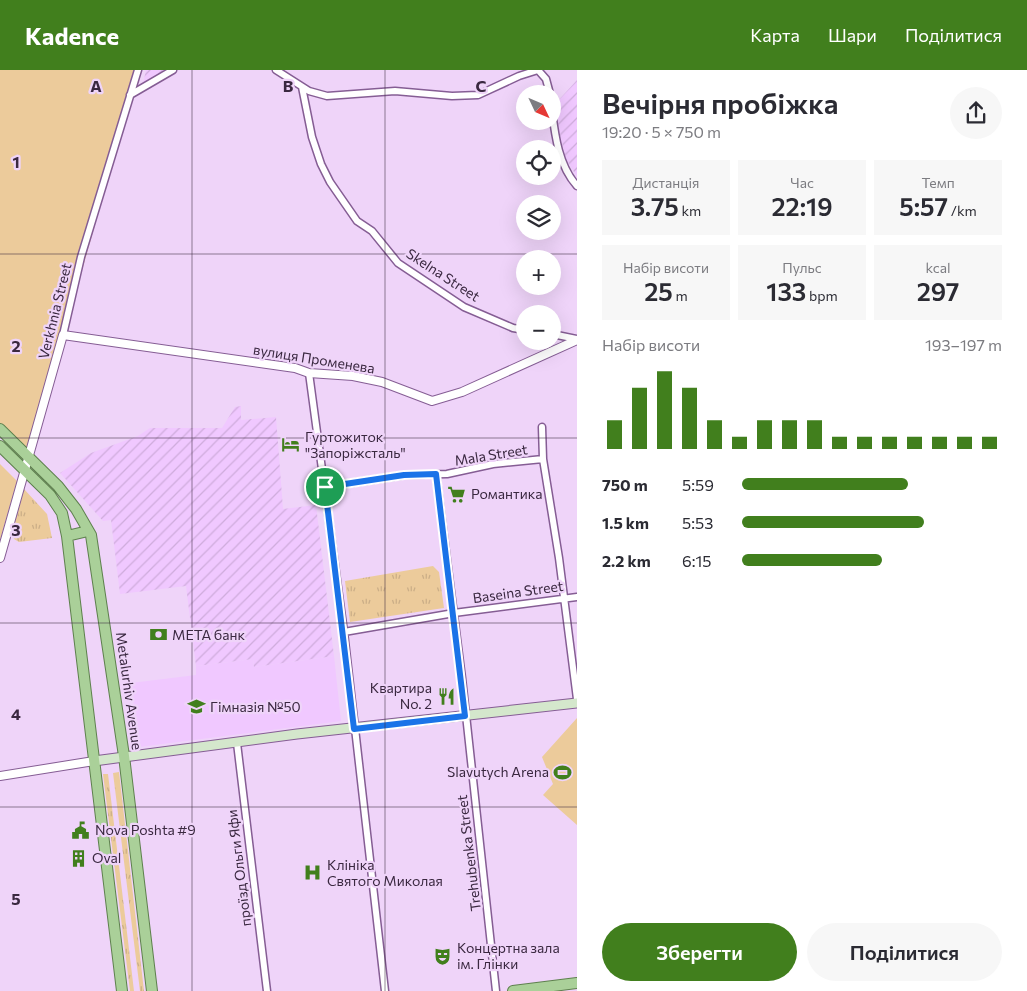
<!DOCTYPE html>
<html lang="uk">
<head>
<meta charset="utf-8">
<style>
	:root { --surface:#fff; --page:#f7f7f7; --text:#2b2b33; --muted:#7c7c81; --accent:#417f1d }
	body { margin:0; font-family:Commissioner,sans-serif; background:var(--page); color:var(--text); height:100vh; display:flex; flex-direction:column; font-size:19px; white-space:nowrap }
	* { box-sizing:border-box; margin:0 }
	p { font-size:16px; color:var(--muted) }
	.icon { flex:none; width:28px; height:28px; fill:none; stroke:currentColor; stroke-width:2; stroke-linecap:round; stroke-linejoin:round }
	.map { position:relative; flex:1; overflow:hidden }
	.drawer { display:flex; flex-direction:column; background:var(--surface); width:450px }
	.drawer>* { flex:none }
	.needle { width:32px; rotate:134deg }
	.fabs { position:absolute; left:516px; top:15px; display:grid; gap:10px }
	.fabs a { display:grid; place-items:center; width:45px; height:45px; border-radius:50%; background:var(--surface); box-shadow:0 5px 20px #0002; font-size:25px }
	.pin { position:absolute; display:grid; place-items:center; width:42px; height:42px; color:#fff; margin:-21px; border:2px solid #fff; border-radius:50%; box-shadow:0 1px 5px #0007 }
	.round { display:grid; place-items:center; flex:none; width:52px; height:52px; border-radius:26px; background:var(--page) }
	.head { display:flex; align-items:center; justify-content:space-between; height:85px; padding:0 25px }
	h1 { font-size:28px; font-weight:600; line-height:38px }
	.stats { display:grid; grid-template-columns:repeat(3,1fr); gap:8px; height:85px; padding:5px 25px }
	.stats div { display:grid; align-content:center; border-radius:0px; background:var(--page); text-align:center }
	.stats b { font-size:25px; font-weight:600 }
	.stats small { font-size:14px; font-weight:400 }
	.stats p { font-size:14px }
	.chart { height:140px; padding:10px 25px }
	.chart p { display:flex; justify-content:space-between }
	.chart svg { width:100%; height:90px; margin-top:5px; stroke:var(--accent); stroke-width:6 }
	.primary-button { display:flex; gap:10px; margin-top:auto; padding:10px 25px }
	.primary-button a { flex:1; height:58px; border-radius:30px; background:var(--accent); color:#fff; font-size:20px; font-weight:600; line-height:58px; text-align:center }
	.primary-button a+a { background:var(--page); color:var(--text) }
	ul { padding:0 25px; list-style:none; font-size:16px }
	li { display:grid; grid-template-columns:80px 60px 1fr; align-items:center; height:38px }
	li i { height:12px; border-radius:6px; background:var(--accent) }
	header { display:flex; align-items:center; gap:30px; box-sizing:border-box; height:70px; padding:0 25px; background:var(--accent); color:#fff }
	header strong { font-size:24px }
	nav { display:flex; gap:28px; margin-inline-start:auto; font-size:18px }
	main { display:flex; flex:1; min-height:0 }
	.map>svg:first-child { display:block }
	.built { fill:#f0c8ff }
	.industrial { fill:url(#industrial-furrows) }
	.grass { fill:url(#grass-tufts) }
	.green { fill:#eccb9b }
	.lines { fill:none; stroke-linecap:round; stroke-linejoin:round }
	.minor-casing { stroke:#855d94; stroke-width:9 }
	.tertiary-casing { stroke:#855d94; stroke-width:10 }
	.secondary-casing { stroke:#855d94; stroke-width:11 }
	.primary-casing { stroke:#5e804e; stroke-width:12 }
	.minor { stroke:#fff; stroke-width:6 }
	.tertiary { stroke:#fff; stroke-width:8 }
	.secondary { stroke:#d4e7cc; stroke-width:9 }
	.primary { stroke:#aad099; stroke-width:10 }
	.route-casing { stroke:#fff; stroke-width:10 }
	.route { stroke:#1a73e8; stroke-width:6 }
	.grid { fill:none; stroke:#3a2840; stroke-width:1; stroke-opacity:0.55 }
	.labels { text-anchor:middle; stroke-width:4.5; stroke-linejoin:round; paint-order:stroke }
	.street-label { font-size:14px; fill:#3a2840; stroke:#efd4f9 }
	.poi-label { font-size:14px; fill:#3a2840; stroke:#efd4f9; text-anchor:start }
	.grid-label { font-size:16px; text-anchor:middle; font-weight:bold; fill:#3a2840; stroke:#efd4f9; stroke-width:4.5; stroke-linejoin:round; paint-order:stroke }
</style>
</head>
<body>
<header>
<strong>Kadence</strong>
<nav><a>Карта</a><a>Шари</a><a>Поділитися</a></nav>
</header>
<main>
<div class="map">
<svg width="577" height="921" viewBox="0 0 577 921">
	<defs>
		<pattern id="industrial-furrows" width="10" height="10" patternUnits="userSpaceOnUse" patternTransform="scale(1.25)"><rect width="10" height="10" fill="#f0c8ff"/><path d="M-1 1l2-2M0 10L10 0M9 11l2-2" fill="none" stroke="#cfacdc"/></pattern>
		<pattern id="grass-tufts" width="24" height="20" patternUnits="userSpaceOnUse" patternTransform="scale(1.25)"><rect width="24" height="20" fill="#eccb9b"/><path d="M3 7l-1-3M5 7V3M7 7l1-3M15 17l-1-3M17 17v-4M19 17l1-3" fill="none" stroke="#cbae87"/></pattern>
	</defs>
	<rect width="100%" height="100%" fill="#efd4f9"/>
	<path class="built" d="M334,586L341,651L139,677L131,613L196,605V596L253,589L254,597Z"/>
	<path class="industrial" d="M146,0H167L143,14Z
		M577,10V107L566,89L559,61L556,33Z
		M241,336V350L276,347L283,439L316,435L334,586L254,597L253,589L196,596L186,516L120,524L111,450L103,451L60,403L91,383L138,366L150,358H222L235,337Z"/>
	<path class="grass" d="M24,419L47,444L52,468L19,472L14,469L12,463Z
		M433,496L439,502L444,538L350,552L345,511Z
		M119,702L144,921H140L113,703Z
		M103,704H108L134,921H130Z"/>
	<path class="green" d="M0,0H139L29,387L0,359Z
		M0,394L17,411L0,470Z
		M577,648V755L543,725L553,714L542,687Z"/>
	<g class="lines">
		<defs>
			<path id="minor" d="M276,0L309,21L327,26L395,21L452,26L478,25L519,6L538,0L546,9L550,24
				M302,17L312,67L321,94L330,112L357,151L372,161L398,193L464,237L513,258L525,260
				M130,25L173,0
				M552,41C555,66 559,96 577,116
				M552,264L577,269
				M63,265L81,187L138,0
				M309,303L344,562L385,921
				M542,357L543,389L559,488L577,629
				M436,404L462,608L496,921
				M325,417L405,405L447,404L493,394L543,389
				M344,562L454,543L577,527
				M237,673L267,921"/>
			<path id="tertiary" d="M0,488L63,265L295,298L309,303L353,306L382,312L432,331L462,322L577,270
				M0,706L94,691"/>
			<path id="secondary" d="M94,691L297,664L577,633"/>
			<path id="primary" d="M0,359L58,416L76,439L91,465L124,686L152,921
				M0,376L50,425L62,443L67,466L122,921
				M67,466L88,461
				M513,921L577,913"/>
		</defs>
		<use href="#minor" class="minor-casing"/>
		<use href="#tertiary" class="tertiary-casing"/>
		<use href="#secondary" class="secondary-casing"/>
		<use href="#primary" class="primary-casing"/>
		<use href="#minor" class="minor"/>
		<use href="#tertiary" class="tertiary"/>
		<use href="#secondary" class="secondary"/>
		<use href="#primary" class="primary"/>
	</g>
	<g class="lines">
		<defs>
			<path id="route" d="M436,404L465,646L354,659L325,417L404,405Z"/>
		</defs>
		<use href="#route" class="route-casing"/>
		<use href="#route" class="route"/>
	</g>
	<path class="grid" d="M192,0V921M385,0V921M0,184H577M0,368H577M0,553H577M0,737H577"/>
	<defs>
		<symbol id="hotel-bare" viewBox="-9 -9 18 18"><path d="M-6-4.5h1.5V1H6V5H4.5V3h-9V5H-6ZM-4 0a1.8 1.8 0 1 1 3.6 0ZM.5 0V-2.5h3Q6-2.5 6 0Z" fill="#417f1d" stroke="#efd4f9" stroke-width="2.5" paint-order="stroke"/></symbol>
		<symbol id="supermarket-bare" viewBox="-9 -9 18 18"><path d="M-6-5.5h2.5l.6 2H6L4.5 2H-2.5L-4.4-4H-6ZM-1.5 3.2a1.3 1.3 0 1 0 .1 0ZM3 3.2a1.3 1.3 0 1 0 .1 0Z" fill="#417f1d" stroke="#efd4f9" stroke-width="2.5" paint-order="stroke"/></symbol>
		<symbol id="bank-bare" viewBox="-9 -9 18 18"><path d="M-6-4H6V4H-6ZM0-2.3a2.3 2.3 0 1 0 0 4.6a2.3 2.3 0 1 0 0-4.6Z" fill="#417f1d" stroke="#efd4f9" stroke-width="2.5" paint-order="stroke"/></symbol>
		<symbol id="restaurant-bare" viewBox="-9 -9 18 18"><path d="M-5-6h1v4h1v-4h1v4h1v-4h1v5L-1.5 .5V6h-2V.5L-5-1ZM5-6V6H3V1.5H1.5Q1.5-4 5-6Z" fill="#417f1d" stroke="#efd4f9" stroke-width="2.5" paint-order="stroke"/></symbol>
		<symbol id="school-bare" viewBox="-9 -9 18 18"><path d="M0-5L7-2L0 1L-7-2ZM-4 1L0 2.5L4 1V4Q0 6-4 4Z" fill="#417f1d" stroke="#efd4f9" stroke-width="2.5" paint-order="stroke"/></symbol>
		<symbol id="stadium-bare" viewBox="-9 -9 18 18"><path d="M0-5a6.5 5 0 1 0 0 10a6.5 5 0 1 0 0-10ZM-3.5-1.8h7v3.6h-7Z" fill="#417f1d" stroke="#efd4f9" stroke-width="2.5" paint-order="stroke"/></symbol>
		<symbol id="civic-bare" viewBox="-9 -9 18 18"><path d="M-.6-6.5H3V-4.5H.6V-3L4-1V1h2V6H-6V1h2V-1L-.6-3ZM-1.2 2.5V6h2.4V2.5Z" fill="#417f1d" stroke="#efd4f9" stroke-width="2.5" paint-order="stroke"/></symbol>
		<symbol id="building-bare" viewBox="-9 -9 18 18"><path d="M-4-6H4V6H1V3H-1V6H-4ZM-2.5-4.3h1.7v1.8h-1.7ZM.8-4.3h1.7v1.8H.8ZM-2.5-1h1.7V.8h-1.7ZM.8-1h1.7V.8H.8Z" fill="#417f1d" stroke="#efd4f9" stroke-width="2.5" paint-order="stroke"/></symbol>
		<symbol id="hospital-bare" viewBox="-9 -9 18 18"><path d="M-5-5h3v3.5h4V-5h3V5h-3V1.5h-4V5h-3Z" fill="#417f1d" stroke="#efd4f9" stroke-width="2.5" paint-order="stroke"/></symbol>
		<symbol id="theatre-bare" viewBox="-9 -9 18 18"><path d="M-5-5.5Q0-4 5-5.5V0Q5 5 0 6Q-5 5-5 0ZM-3.3-2.5H-1v1.5H-3.3ZM1-2.5H3.3v1.5H1ZM-2.8 1Q0 5.5 2.8 1Z" fill="#417f1d" stroke="#efd4f9" stroke-width="2.5" paint-order="stroke"/></symbol>
	</defs>
	<g fill-rule="evenodd">
		<use href="#hotel-bare" x="278" y="362" width="25" height="25"/>
		<use href="#supermarket-bare" x="444" y="412" width="25" height="25"/>
		<use href="#bank-bare" x="146" y="552" width="25" height="25"/>
		<use href="#restaurant-bare" x="434" y="614" width="25" height="25"/>
		<use href="#school-bare" x="184" y="624" width="25" height="25"/>
		<use href="#stadium-bare" x="550" y="690" width="25" height="25"/>
		<use href="#civic-bare" x="68" y="748" width="25" height="25"/>
		<use href="#building-bare" x="66" y="776" width="25" height="25"/>
		<use href="#hospital-bare" x="300" y="790" width="25" height="25"/>
		<use href="#theatre-bare" x="430" y="874" width="25" height="25"/>
	</g>
	<g class="labels">
		<g class="street-label">
			<text transform="translate(443 205) rotate(33)" y="5">Skelna Street</text>
			<text transform="translate(55 241) rotate(-76)" y="5">Verkhnia Street</text>
			<text transform="translate(314 289) rotate(9)" y="5">вулиця Променева</text>
			<text transform="translate(491 385) rotate(-9)" y="5">Mala Street</text>
			<text transform="translate(518 522) rotate(-8)" y="5">Baseina Street</text>
			<text transform="translate(129 621) rotate(82)" y="5">Metalurhiv Avenue</text>
			<text transform="translate(469 783) rotate(-97)" y="5">Trehubenka Street</text>
			<text transform="translate(239 798) rotate(-97)" y="5">проїзд Ольги Яфи</text>
		</g>
		<g class="poi-label">
			<text x="305" y="372">Гуртожиток<tspan x="305" dy="16">"Запоріжсталь"</tspan></text>
			<text x="471" y="429">Романтика</text>
			<text x="172" y="570">МЕТА банк</text>
			<text x="432" y="623" text-anchor="end">Квартира<tspan x="432" dy="16">No. 2</tspan></text>
			<text x="210" y="642">Гімназія №50</text>
			<text x="549" y="707" text-anchor="end">Slavutych Arena</text>
			<text x="95" y="765">Nova Poshta #9</text>
			<text x="92" y="793">Oval</text>
			<text x="327" y="800">Клініка<tspan x="327" dy="16">Святого Миколая</tspan></text>
			<text x="457" y="883">Концертна зала<tspan x="457" dy="16">ім. Глінки</tspan></text>
		</g>
	</g>
	<g class="grid-label">
		<text x="96" y="22">A</text>
		<text x="288" y="22">B</text>
		<text x="481" y="22">C</text>
		<text x="16" y="98">1</text>
		<text x="16" y="282">2</text>
		<text x="16" y="466">3</text>
		<text x="16" y="650">4</text>
		<text x="16" y="835">5</text>
	</g>
</svg>
<div class="fabs">
<a><svg class="needle" viewBox="-14 -14 28 28"><path d="M0-13l5 13h-10z" fill="#e53935"/><path d="M0 13l5-13h-10z" fill="#7c7c81"/></svg></a>
<a><svg class="icon" aria-label="locate" viewBox="0 0 24 24"><circle cx="12" cy="12" r="6"/><path d="M12 2v4M12 18v4M2 12h4M18 12h4"/></svg></a>
<a><svg class="icon" aria-label="layers" viewBox="0 0 24 24"><path d="M12 4l9 5-9 5-9-5zM3 14l9 5 9-5"/></svg></a>
<a>+</a>
<a>−</a>
</div>
<div class="pin" style="left:325px;top:417px;background:#1e9e55"><svg class="icon" aria-label="arrive" viewBox="0 0 24 24"><path d="M6 21V4h12l-3 4 3 4H6"/></svg></div>
</div>
<section class="drawer">
<div class="head"><div><h1>Вечірня пробіжка</h1><p>19:20 · 5 × 750 m</p></div><a class="round"><svg class="icon" aria-label="share" viewBox="0 0 24 24"><path d="M12 15V3M7 8l5-5 5 5M5 13v7h14v-7"/></svg></a></div>
<div class="stats">
<div><p>Дистанція</p><b>3.75<small> km</small></b></div>
<div><p>Час</p><b>22:19</b></div>
<div><p>Темп</p><b>5:57<small> /km</small></b></div>
</div>
<div class="stats">
<div><p>Набір висоти</p><b>25<small> m</small></b></div>
<div><p>Пульс</p><b>133<small> bpm</small></b></div>
<div><p>kcal</p><b>297</b></div>
</div>
<div class="chart"><p><span>Набір висоти</span>193–197 m</p>
<svg viewBox="0 0 160 44" preserveAspectRatio="none"><path d="M5 44V30M15 44V14M25 44V6M35 44V14M45 44V30M55 44V38M65 44V30M75 44V30M85 44V30M95 44V38M105 44V38M115 44V38M125 44V38M135 44V38M145 44V38M155 44V38"/></svg>
</div>
<ul>
<li><b>750 m</b>5:59<i style="width:64%"></i></li>
<li><b>1.5 km</b>5:53<i style="width:70%"></i></li>
<li><b>2.2 km</b>6:15<i style="width:54%"></i></li>
</ul>
<div class="primary-button"><a>Зберегти</a><a>Поділитися</a></div>
</section>
</main>
</body>
</html>
